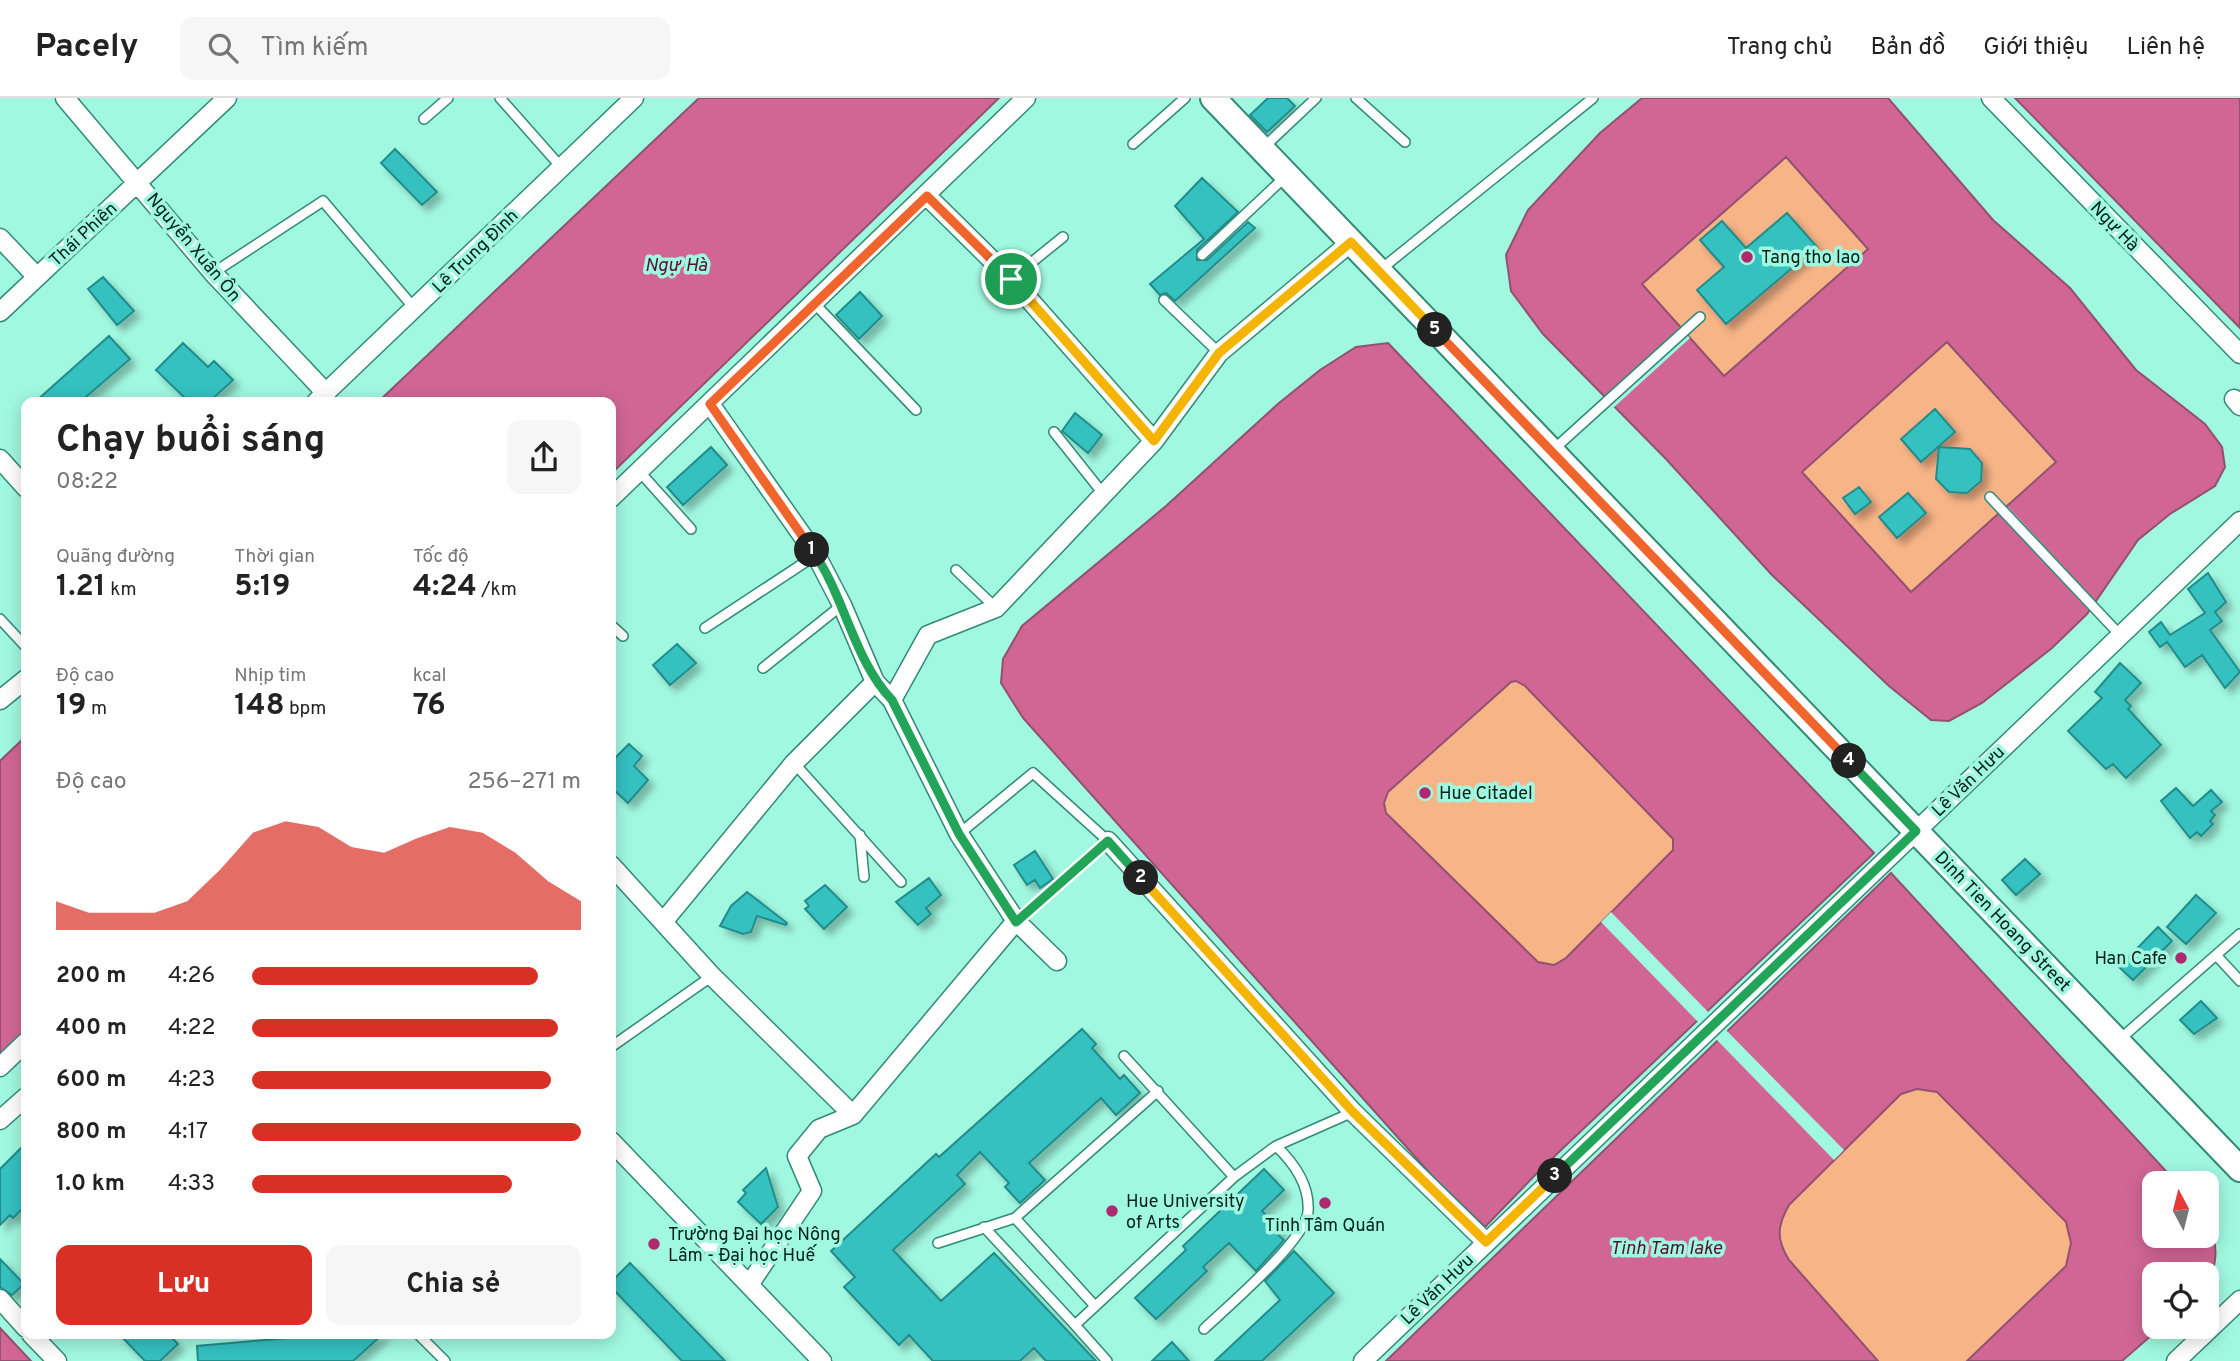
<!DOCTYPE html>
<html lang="vi">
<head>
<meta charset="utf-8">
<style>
	:root { --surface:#fff; --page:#f6f6f6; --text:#222; --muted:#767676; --line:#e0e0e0; --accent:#d93025 }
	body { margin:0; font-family:Overpass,sans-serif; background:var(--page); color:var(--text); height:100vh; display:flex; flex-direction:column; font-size:26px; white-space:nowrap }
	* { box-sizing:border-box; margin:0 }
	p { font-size:23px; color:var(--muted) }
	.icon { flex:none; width:38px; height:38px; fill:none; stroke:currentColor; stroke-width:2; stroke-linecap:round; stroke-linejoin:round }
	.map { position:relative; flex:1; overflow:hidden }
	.side { position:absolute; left:21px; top:299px; width:595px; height:942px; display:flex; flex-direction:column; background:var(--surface); border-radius:14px; box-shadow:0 4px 18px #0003 }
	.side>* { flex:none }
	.needle { width:46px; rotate:353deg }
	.controls { position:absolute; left:2142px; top:1073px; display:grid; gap:14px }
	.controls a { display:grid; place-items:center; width:77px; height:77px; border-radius:14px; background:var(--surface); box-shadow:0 4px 18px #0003; font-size:35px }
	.pin { position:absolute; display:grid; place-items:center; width:60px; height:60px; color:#fff; margin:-30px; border:4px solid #fff; border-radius:50%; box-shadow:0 2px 7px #0007 }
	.km { position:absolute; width:35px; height:35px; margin:-18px; border-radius:50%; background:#222; color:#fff; font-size:19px; line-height:35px; text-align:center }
	.round { display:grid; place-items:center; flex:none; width:74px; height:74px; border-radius:14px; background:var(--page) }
	.head { display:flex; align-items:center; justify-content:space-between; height:119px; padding:0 35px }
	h1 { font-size:38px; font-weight:700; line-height:52px }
	.figures { display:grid; grid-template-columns:repeat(3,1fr); gap:10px; height:119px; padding:7px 35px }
	.figures div { display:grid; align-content:center }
	.figures b { font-size:30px; font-weight:700 }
	.figures small { font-size:19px; font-weight:400 }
	.figures p { font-size:19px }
	.chart { height:196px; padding:14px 35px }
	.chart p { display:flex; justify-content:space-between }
	.chart svg { width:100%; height:126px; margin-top:7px; fill:var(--accent); opacity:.7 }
	.button { display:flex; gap:14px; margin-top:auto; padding:14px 35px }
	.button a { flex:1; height:80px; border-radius:14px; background:var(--accent); color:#fff; font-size:28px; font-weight:700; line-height:80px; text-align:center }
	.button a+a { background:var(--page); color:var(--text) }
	ul { padding:0 35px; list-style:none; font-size:23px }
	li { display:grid; grid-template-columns:112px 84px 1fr; align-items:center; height:52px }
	li i { height:18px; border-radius:9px; background:var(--accent) }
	header { display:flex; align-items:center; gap:42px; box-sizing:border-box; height:98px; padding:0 35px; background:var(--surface); border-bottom:2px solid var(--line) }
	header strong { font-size:33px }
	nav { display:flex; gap:38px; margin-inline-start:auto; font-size:24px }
	.search { width:490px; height:63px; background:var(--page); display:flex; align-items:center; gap:18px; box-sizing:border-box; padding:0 24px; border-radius:14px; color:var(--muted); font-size:26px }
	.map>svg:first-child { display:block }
	.green { fill:#f7b487 }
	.water { fill:#d16695; stroke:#925170; stroke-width:2; fill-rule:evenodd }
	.pier { fill:#a1f8e0 }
	.building { fill:#35c1c0; stroke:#228c8b; stroke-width:2; filter:url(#shadow) }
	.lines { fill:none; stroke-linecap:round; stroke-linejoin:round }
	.service-casing { stroke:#308a75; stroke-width:12 }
	.minor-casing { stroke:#308a75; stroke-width:21 }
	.secondary-casing { stroke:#308a75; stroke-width:28 }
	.service { stroke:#fff; stroke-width:9 }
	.minor { stroke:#fff; stroke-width:18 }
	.secondary { stroke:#fff; stroke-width:24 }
	.split-1-casing { stroke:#fff; stroke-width:14 }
	.split-2-casing { stroke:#fff; stroke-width:14 }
	.split-3-casing { stroke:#fff; stroke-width:14 }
	.split-4-casing { stroke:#fff; stroke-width:14 }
	.split-5-casing { stroke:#fff; stroke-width:14 }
	.split-6-casing { stroke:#fff; stroke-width:14 }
	.split-1 { stroke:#f0652b; stroke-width:9 }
	.split-2 { stroke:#22a559; stroke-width:9 }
	.split-3 { stroke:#f5b400; stroke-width:9 }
	.split-4 { stroke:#22a559; stroke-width:9 }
	.split-5 { stroke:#f0652b; stroke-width:9 }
	.split-6 { stroke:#f5b400; stroke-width:9 }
	.poi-dot { fill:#b0296e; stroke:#a1f8e0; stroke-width:2.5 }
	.labels { text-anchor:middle; stroke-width:7; stroke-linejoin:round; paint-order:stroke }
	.street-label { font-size:18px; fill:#002119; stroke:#a1f8e0 }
	.poi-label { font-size:18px; fill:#002119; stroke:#a1f8e0; text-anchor:start }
	.water-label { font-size:19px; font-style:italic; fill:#513; stroke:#a1f8e0 }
</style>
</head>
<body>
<header>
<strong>Pacely</strong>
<div class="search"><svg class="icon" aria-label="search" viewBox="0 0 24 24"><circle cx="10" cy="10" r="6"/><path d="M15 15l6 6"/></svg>Tìm kiếm</div>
<nav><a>Trang chủ</a><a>Bản đồ</a><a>Giới thiệu</a><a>Liên hệ</a></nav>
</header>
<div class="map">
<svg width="2240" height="1263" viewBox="0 0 2240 1263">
	<defs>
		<filter id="shadow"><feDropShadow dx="6" dy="6" stdDeviation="3.5" flood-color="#0004"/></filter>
	</defs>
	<rect width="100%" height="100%" fill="#a1f8e0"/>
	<path class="green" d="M1786,59L1868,151L1724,278L1642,186Z
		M1946,243L2056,365L1911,495L1801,374Z
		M1516,583L1525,588L1673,741V752L1566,860L1554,867L1538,864L1386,715L1384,705L1388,694L1511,584Z
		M1917,991L1937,994L2066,1124L2071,1145L2066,1168L1967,1263H1878C1856,1239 1790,1173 1780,1147C1775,1133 1782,1119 1789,1107L1901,996Z"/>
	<path class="water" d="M699,0H999L611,376V304H378Z
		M1642,0H1888L1993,122L2070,190L2136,272L2205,326L2222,349L2225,369L2215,388L2170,416L2138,442L2087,516L2052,550L1982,605L1949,623L1931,622L1889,588L1772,477L1666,361L1543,236L1511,193L1506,157L1528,112L1600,35ZM1786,59L1868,151L1724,278L1642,186ZM1947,244L2056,364L1911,494L1802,374Z
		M2015,0H2240V230Z
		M1388,245L1874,755L1540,1072L1485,1129L1435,1081L1023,620L1001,585L1003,561L1022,528L1166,408L1279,305L1320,272L1356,249ZM1516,583L1525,588L1673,741V752L1566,860L1554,867L1538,864L1386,715L1384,705L1388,694L1511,584Z
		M26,638V933L0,958V663Z
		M1891,775L2177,1085H2154V1138H2207V1124C2219,1145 2217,1163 2209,1185L2207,1187V1176H2154V1228L2161,1229L2122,1263H1967L2066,1168L2071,1145L2066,1124L1937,994L1917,991L1901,996L1789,1107C1777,1128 1776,1141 1789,1162L1878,1263H1386Z
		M0,1230L31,1263H0Z"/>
	<path class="pier" d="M1680,229L1690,240L1612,311L1603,302Z
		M2008,409L2098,506L2092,515L1999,416Z
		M1611,814L1710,916L1699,925L1601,824Z
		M1725,931L1844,1052L1834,1062L1715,940Z"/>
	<path class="building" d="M1268,0H1287L1295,8L1267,34L1250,17Z
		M395,51L437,94L422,107L381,65Z
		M1202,80L1238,114L1197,152V162H1207L1248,124L1255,130L1175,203L1166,195L1160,197L1150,186L1204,141L1175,108Z
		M1787,115L1817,149L1726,226L1697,192L1724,169L1700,142L1722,123L1746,150Z
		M103,179L134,213L117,227L88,191Z
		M860,194L882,218L859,241L836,217Z
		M109,238L130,261L80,304H35Z
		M183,245L208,269L214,263L233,282L209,304H189L156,272Z
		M1935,311L1955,334L1921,364L1901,341Z
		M1075,315L1102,337L1088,355L1062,333Z
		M711,349L727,367L683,407L667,389Z
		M1939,349L1970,351L1982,365L1981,383L1967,395L1949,394L1936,381Z
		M1859,389L1871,404L1855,416L1843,400Z
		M1908,395L1926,415L1897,440L1879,419Z
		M2208,475L2226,504L2215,514L2222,523L2210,532L2240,574L2225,590L2202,557L2185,569L2167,544L2160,549L2149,534L2161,524L2170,537L2205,515L2188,491Z
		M677,546L696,565L670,587L653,567Z
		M2120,565L2141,585L2125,602L2131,608L2128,611L2161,647L2126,680L2113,666L2106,671L2068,633L2102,600L2095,594Z
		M629,646L642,658L634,668L648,682L628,705L611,689V664Z
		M2176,690L2193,708L2211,692L2222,704L2211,713L2215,717L2210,723L2213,726L2201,738L2197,734L2190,740L2161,703Z
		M1035,753L1053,781L1040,790L1035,782L1027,787L1014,767Z
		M2025,761L2040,776L2016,797L2002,782Z
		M929,780L941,797L926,810L931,816L918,827L896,804Z
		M825,787L847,809L824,831L805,811L809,808L805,803Z
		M747,794L787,825L786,827L757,818L751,834L743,836L720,828L731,808Z
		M2196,797L2216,815L2186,846L2167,829Z
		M2158,829L2172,843L2133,882L2119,869Z
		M2201,903L2217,920L2194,936L2180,922Z
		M1082,931L1096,946L1092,950L1120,981L1124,977L1140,995L1116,1017L1101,1000L1029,1065L1045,1082L1020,1105L1005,1089L1009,1085L980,1054L957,1077L965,1086L893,1152L941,1203L994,1155L1096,1263H1046L1034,1250L1020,1263H933L909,1237L899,1247L844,1189L855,1179L831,1153L936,1056L939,1059Z
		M26,1045V1107L13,1120L10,1117L0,1127V1071Z
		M766,1070L778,1109L761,1126L738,1104L746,1095L743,1092Z
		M1264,1071L1284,1092L1262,1113L1281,1132L1277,1136L1284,1142L1256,1173L1229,1145L1203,1169L1207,1173L1156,1221L1135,1200L1186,1152L1183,1148Z
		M1294,1153L1334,1195L1262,1263H1215L1280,1202L1265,1183Z
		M0,1161L24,1186L12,1197L0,1189Z
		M630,1165L725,1263H682L611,1189V1184Z
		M119,1236H168L178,1246L160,1263H145Z
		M333,1236H383L353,1263H198L197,1248Z
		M1172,1244L1189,1263H1152Z"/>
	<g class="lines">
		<defs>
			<path id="service" d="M500,0L561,69
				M1356,0L1405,44
				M424,21L448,0
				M1133,46L1185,0
				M1263,50L1316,0
				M1202,157L1285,79
				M1380,172L1593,0
				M213,175L323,103L415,211
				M1011,181L1063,139
				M1164,202L1219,255
				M814,205L916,312
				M1054,334L1105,398
				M1553,352L1700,219
				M639,373L691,431
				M1990,399L2120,537
				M956,472L996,510
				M0,521L26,549
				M611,527L623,538
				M705,530L816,457
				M763,570L842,507
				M794,665L901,784
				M959,736L1033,675L1108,743L1016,823
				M860,737L864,779
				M2216,857L2240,883
				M2119,942L2240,836
				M611,949L712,878
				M1124,958L1234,1079
				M1015,1120L1095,1208
				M984,1129L1075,1227
				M938,1145L1015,1120L1158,993
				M1204,1231C1227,1209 1305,1143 1308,1114C1310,1088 1294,1065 1276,1048
				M418,1236L445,1263
				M1107,1263L1075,1227L1234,1079L1276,1048L1353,1014"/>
			<path id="minor" d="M65,0L213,175L326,295
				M1991,0L2240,256
				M927,98L1011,181L1154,343
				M0,140L37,179
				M0,214L227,0
				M2234,301L2240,308
				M316,304L634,0
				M710,306L816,457L842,507L875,584L892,602L959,736L1016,823L1057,863
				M0,361L26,390
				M611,400L1026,0
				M0,602L26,581
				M892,602L928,537L996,510L1154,343L1219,255L1351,144
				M1108,743L1353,1014L1486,1144
				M611,767L712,878L853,1017
				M663,824L794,665L875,584
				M0,969L26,944
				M0,1022L26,999
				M611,1043L822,1263
				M749,1187L812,1093L797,1058L819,1031L853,1017L1016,823
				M0,1201L26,1230
				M31,1236L57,1263
				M1363,1263L2240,423
				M2176,1263L2240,1202"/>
			<path id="secondary" d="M1213,0L2240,1071"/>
		</defs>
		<use href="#service" class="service-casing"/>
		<use href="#minor" class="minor-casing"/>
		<use href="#secondary" class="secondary-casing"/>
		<use href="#service" class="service"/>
		<use href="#minor" class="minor"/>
		<use href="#secondary" class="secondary"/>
	</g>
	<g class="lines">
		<defs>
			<path id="split-1" d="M812,452L710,306L927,98L1011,181"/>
			<path id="split-2" d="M812,452C845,498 853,561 892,602L959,736L1016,824L1108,743L1141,780"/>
			<path id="split-3" d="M1141,780L1353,1014L1486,1144L1555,1078"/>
			<path id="split-4" d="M1555,1078L1916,733L1849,663"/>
			<path id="split-5" d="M1435,232L1849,663"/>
			<path id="split-6" d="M1011,181L1154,343L1219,255L1351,144L1435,232"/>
		</defs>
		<use href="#split-1" class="split-1-casing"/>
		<use href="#split-2" class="split-2-casing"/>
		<use href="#split-3" class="split-3-casing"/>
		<use href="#split-4" class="split-4-casing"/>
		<use href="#split-5" class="split-5-casing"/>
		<use href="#split-6" class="split-6-casing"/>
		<use href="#split-1" class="split-1"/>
		<use href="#split-2" class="split-2"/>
		<use href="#split-3" class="split-3"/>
		<use href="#split-4" class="split-4"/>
		<use href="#split-5" class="split-5"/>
		<use href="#split-6" class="split-6"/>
	</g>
	<g class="poi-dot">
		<circle cx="1747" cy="159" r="7"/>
		<circle cx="1425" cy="695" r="7"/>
		<circle cx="2181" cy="860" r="7"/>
		<circle cx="1325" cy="1105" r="7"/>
		<circle cx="1112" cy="1113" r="7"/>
		<circle cx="654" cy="1146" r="7"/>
	</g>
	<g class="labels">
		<g class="street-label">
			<text transform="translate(2115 128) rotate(46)" y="6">Ngự Hà</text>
			<text transform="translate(83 136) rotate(-43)" y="6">Thái Phiên</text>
			<text transform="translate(194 149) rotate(50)" y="6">Nguyễn Xuân Ôn</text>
			<text transform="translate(475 153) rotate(-44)" y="6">Lê Trung Đình</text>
			<text transform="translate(1968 683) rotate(-44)" y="6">Lê Văn Hưu</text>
			<text transform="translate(2003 823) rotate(46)" y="6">Dinh Tien Hoang Street</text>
			<text transform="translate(1437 1191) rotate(-44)" y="6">Lê Văn Hưu</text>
		</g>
		<g class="poi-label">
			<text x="1761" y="165">Tang tho lao</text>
			<text x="1439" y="701">Hue Citadel</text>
			<text x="2167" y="866" text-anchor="end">Han Cafe</text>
			<text x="1126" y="1109">Hue University<tspan x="1126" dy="21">of Arts</tspan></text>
			<text x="1325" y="1133" text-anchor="middle">Tinh Tâm Quán</text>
			<text x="668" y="1142">Trường Đại học Nông<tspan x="668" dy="21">Lâm - Đại học Huế</tspan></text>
		</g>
		<g class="water-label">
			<text x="676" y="173">Ngự Hà</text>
			<text x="1666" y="1156">Tinh Tam lake</text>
		</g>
	</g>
</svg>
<div class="controls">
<a><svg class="needle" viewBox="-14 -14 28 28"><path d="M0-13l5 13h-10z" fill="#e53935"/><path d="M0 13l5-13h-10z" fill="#767676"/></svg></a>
<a><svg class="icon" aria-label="locate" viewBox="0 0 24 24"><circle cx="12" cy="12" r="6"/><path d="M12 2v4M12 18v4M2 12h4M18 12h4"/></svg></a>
</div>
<div class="pin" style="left:1011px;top:181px;background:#1e9e55"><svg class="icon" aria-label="arrive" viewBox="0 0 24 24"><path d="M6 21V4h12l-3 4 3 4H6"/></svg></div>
<b class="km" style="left:812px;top:452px">1</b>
<b class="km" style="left:1141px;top:780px">2</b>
<b class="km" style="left:1555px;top:1078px">3</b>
<b class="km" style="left:1849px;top:663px">4</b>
<b class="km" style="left:1435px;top:232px">5</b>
<section class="side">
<div class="head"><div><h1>Chạy buổi sáng</h1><p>08:22</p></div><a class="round"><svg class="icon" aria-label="share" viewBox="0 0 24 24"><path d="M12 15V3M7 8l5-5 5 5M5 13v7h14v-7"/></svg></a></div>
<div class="figures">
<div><p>Quãng đường</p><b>1.21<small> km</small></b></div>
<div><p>Thời gian</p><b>5:19</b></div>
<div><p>Tốc độ</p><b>4:24<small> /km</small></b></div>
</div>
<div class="figures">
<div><p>Độ cao</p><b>19<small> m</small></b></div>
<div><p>Nhịp tim</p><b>148<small> bpm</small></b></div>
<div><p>kcal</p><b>76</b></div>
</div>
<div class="chart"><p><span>Độ cao</span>256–271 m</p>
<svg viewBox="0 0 160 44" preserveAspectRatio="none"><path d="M0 44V34L10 38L20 38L30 38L40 34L50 23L60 10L70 6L80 8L90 15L100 17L110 12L120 8L130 10L140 17L150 27L160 34V44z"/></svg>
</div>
<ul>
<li><b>200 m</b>4:26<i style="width:87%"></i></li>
<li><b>400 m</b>4:22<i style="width:93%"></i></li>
<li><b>600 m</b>4:23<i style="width:91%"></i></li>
<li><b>800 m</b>4:17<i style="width:100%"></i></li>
<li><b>1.0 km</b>4:33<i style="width:79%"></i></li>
</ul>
<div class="button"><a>Lưu</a><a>Chia sẻ</a></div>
</section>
</div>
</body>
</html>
